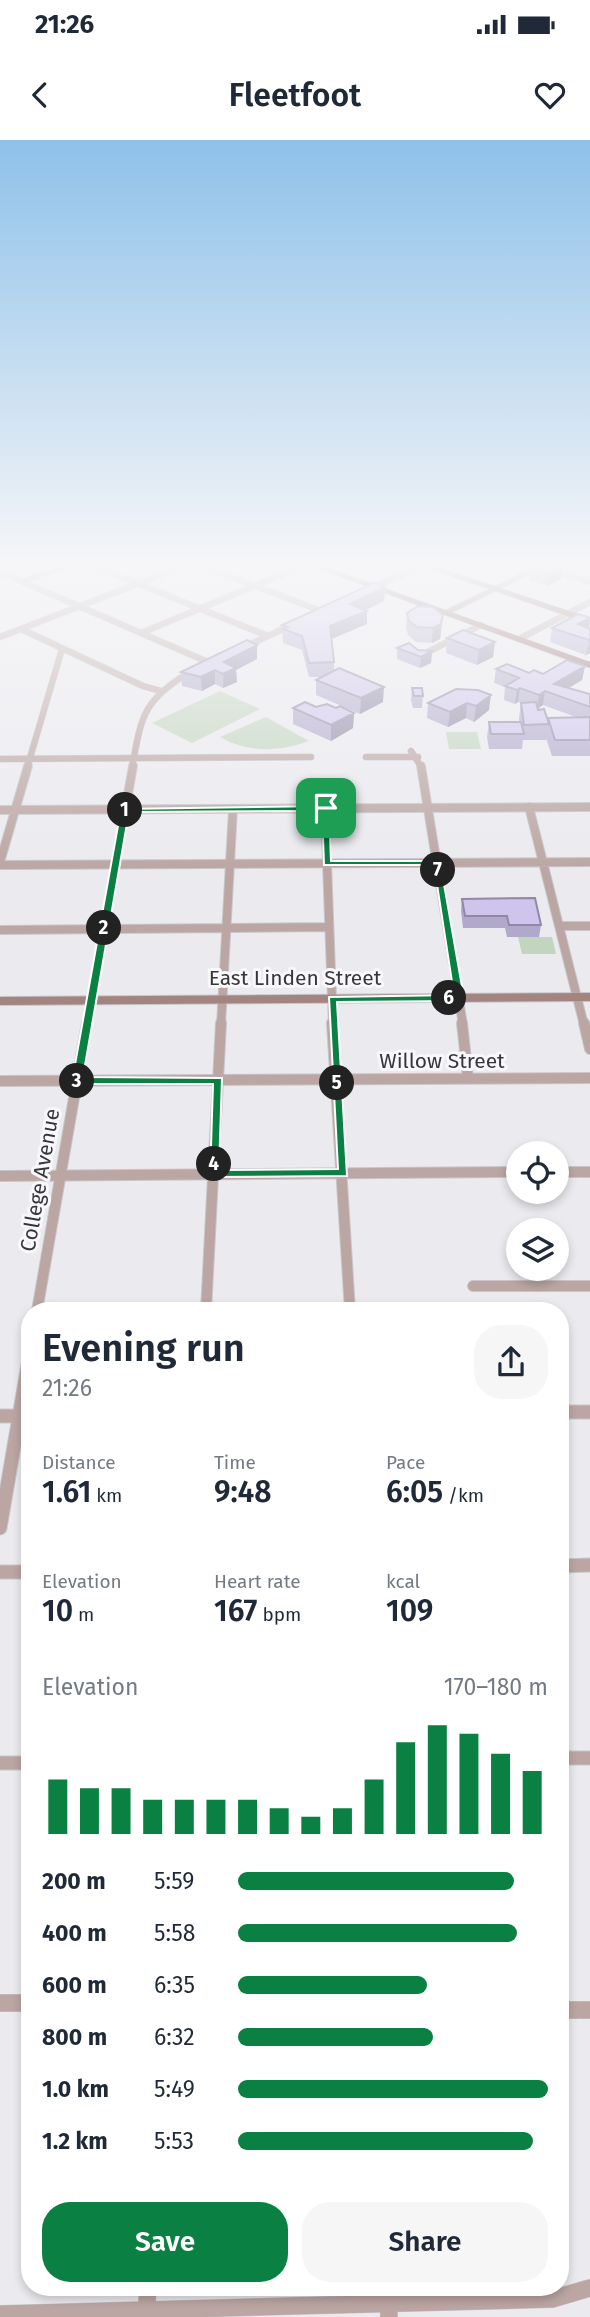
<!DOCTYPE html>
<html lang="en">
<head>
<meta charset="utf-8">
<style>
	:root { --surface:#fff; --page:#f6f6f7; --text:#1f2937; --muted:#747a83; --accent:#0b8043 }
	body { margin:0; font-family:"Fira Sans",sans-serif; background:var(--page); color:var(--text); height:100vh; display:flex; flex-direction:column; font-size:26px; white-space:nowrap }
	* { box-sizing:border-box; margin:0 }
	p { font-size:23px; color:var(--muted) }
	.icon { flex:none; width:38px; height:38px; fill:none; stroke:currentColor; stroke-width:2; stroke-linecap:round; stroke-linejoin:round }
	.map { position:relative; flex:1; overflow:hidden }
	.drawer { position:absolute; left:21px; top:1162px; width:548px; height:994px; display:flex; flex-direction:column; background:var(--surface); border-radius:28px; box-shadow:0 4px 10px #0003 }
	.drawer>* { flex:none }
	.buttons { position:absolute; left:506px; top:1001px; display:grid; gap:14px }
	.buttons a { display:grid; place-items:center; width:63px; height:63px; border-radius:50%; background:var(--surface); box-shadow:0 4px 10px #0003; font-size:35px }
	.pin { position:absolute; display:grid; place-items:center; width:60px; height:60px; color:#fff; margin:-30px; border-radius:14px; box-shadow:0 4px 10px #0006 }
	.km { position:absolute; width:35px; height:35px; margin:-18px; border-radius:50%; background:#222; color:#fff; font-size:19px; line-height:35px; text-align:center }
	.round { display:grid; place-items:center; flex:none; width:74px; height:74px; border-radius:28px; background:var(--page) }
	.headline { display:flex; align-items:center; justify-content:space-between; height:119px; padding:0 21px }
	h1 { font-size:38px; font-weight:600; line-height:52px }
	.stats { display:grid; grid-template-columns:repeat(3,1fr); gap:10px; height:119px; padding:7px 21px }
	.stats div { display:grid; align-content:center }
	.stats b { font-size:30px; font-weight:600 }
	.stats small { font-size:19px; font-weight:400 }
	.stats p { font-size:19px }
	.chart { height:196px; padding:14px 21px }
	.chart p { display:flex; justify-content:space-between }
	.chart svg { width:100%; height:126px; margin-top:7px; stroke:var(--accent); stroke-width:6 }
	.primary-button { display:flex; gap:14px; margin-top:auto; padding:14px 21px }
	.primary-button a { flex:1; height:80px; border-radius:28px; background:var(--accent); color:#fff; font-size:28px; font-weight:600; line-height:80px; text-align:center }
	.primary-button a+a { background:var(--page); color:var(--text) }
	ul { padding:0 21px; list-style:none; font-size:23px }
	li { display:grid; grid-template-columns:112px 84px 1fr; align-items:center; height:52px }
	li i { height:18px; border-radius:9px; background:var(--accent) }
	.status { display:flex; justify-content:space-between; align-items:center; height:49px; padding:0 35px; background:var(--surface); direction:ltr }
	.status svg { height:19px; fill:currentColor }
	header { display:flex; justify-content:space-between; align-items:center; height:91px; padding:0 21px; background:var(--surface); font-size:32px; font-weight:600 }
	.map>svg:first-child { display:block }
	.green { fill:#c2d5be }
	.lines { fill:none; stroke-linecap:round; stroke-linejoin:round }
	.street-far4-casing { stroke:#c7c6cb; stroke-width:7 }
	.street-far3-casing { stroke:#c7c6cb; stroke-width:10 }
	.street-far2-casing { stroke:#c7c6cb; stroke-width:12 }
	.street-far1-casing { stroke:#c7c6cb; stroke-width:15 }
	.street-casing { stroke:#c7c6cb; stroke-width:18 }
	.secondary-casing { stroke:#c7c6cb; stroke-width:2 }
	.primary-casing { stroke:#c7c6cb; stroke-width:1 }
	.street-far4 { stroke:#bba6a3; stroke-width:6 }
	.street-far3 { stroke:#bba6a3; stroke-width:8 }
	.street-far2 { stroke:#bba6a3; stroke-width:10 }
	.street-far1 { stroke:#bba6a3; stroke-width:13 }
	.street { stroke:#bba6a3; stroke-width:17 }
	.secondary { fill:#a38480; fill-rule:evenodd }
	.primary { fill:#916c67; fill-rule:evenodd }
	.wall { fill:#b1a9cb; fill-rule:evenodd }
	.shaded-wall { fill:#9089a5 }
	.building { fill:#cec4ec; stroke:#9089a5; stroke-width:2 }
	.route { fill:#0b8043; stroke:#fff; stroke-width:2; fill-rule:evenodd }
	.labels { text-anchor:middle; stroke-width:6; stroke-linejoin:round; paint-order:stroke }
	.street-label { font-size:21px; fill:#373739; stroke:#f8f8fc }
</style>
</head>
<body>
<div class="status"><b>21:26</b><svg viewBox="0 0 49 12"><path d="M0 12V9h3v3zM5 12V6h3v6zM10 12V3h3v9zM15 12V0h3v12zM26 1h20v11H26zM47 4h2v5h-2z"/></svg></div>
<header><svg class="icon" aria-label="back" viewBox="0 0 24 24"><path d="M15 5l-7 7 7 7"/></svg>Fleetfoot<svg class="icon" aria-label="heart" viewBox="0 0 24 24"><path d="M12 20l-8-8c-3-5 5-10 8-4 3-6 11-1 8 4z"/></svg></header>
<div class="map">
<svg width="590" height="2177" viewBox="0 0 590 2177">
	<rect width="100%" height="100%" fill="#ebeaef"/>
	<path class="green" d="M220,551L260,569L192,603L152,583Z
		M266,577L309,601C279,612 248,613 220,597Z
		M446,592H477L481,609H449Z
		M518,797H552L556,814H522Z"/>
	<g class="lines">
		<defs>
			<path id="street-far4" d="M97,427L268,496
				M206,427L321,471
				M542,427L590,442
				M0,432L208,522
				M365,451L419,427
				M21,489L143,546L161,551
				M141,493L300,427
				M0,497L181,427
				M519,499L590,462
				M242,508L294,484
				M420,516L481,485
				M411,611L422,628
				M366,617H418
				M0,619L311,617
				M27,628L62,509
				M132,628C142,572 143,562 192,530"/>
			<path id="street-far3" d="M421,626L463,885
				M324,643L333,885
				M529,667L584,885
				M0,670L590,667
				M0,722L28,626
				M0,725L590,722
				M559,786H590
				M0,790L329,787
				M87,885L133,626
				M221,885L233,669"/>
			<path id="street-far2" d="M332,883L350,1171
				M462,883L468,938
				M584,883L590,909
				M0,941L590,938
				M556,1032H590
				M0,1036L518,1032
				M473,1146H590
				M37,1171L87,883
				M206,1171L221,883
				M29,1215L30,1211"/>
			<path id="street-far1" d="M560,1272H590
				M0,1276H30
				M0,1388L30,1213
				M560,1426L590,1425
				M0,1432H30
				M560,1618H590
				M0,1623H30"/>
			<path id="street" d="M0,1863H30
				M560,1870H590
				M388,2147L389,2177
				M0,2174L552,2159L590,2148
				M146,2176L148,2147"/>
			<path id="secondary" d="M57,427H68L25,443L18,441Z
				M534,427H544L447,475L440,473Z
				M590,853V861L0,865V857Z"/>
			<path id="primary" d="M313,427H326L590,522V528Z
				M425,427H438L590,478V484Z"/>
		</defs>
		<use href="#street-far4" class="street-far4-casing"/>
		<use href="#street-far3" class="street-far3-casing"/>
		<use href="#street-far2" class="street-far2-casing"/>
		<use href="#street-far1" class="street-far1-casing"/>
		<use href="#street" class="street-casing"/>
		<use href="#secondary" class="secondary-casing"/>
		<use href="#primary" class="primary-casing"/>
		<use href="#street-far4" class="street-far4"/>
		<use href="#street-far3" class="street-far3"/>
		<use href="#street-far2" class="street-far2"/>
		<use href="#street-far1" class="street-far1"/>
		<use href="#street" class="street"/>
		<use href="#secondary" class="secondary"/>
		<use href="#primary" class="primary"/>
	</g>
	<path class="wall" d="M531,429L561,439L547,446L529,440Z
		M385,447L384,461L365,470L367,471V484L331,499L334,522V531L383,562L360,574L316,555V540L322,537H309L302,510L283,503L282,485Z
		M407,473L441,490L440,499L432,503L416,502L408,495L406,488Z
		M590,481L589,489L590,513L586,515L550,502L552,488Z
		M447,498L495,502L493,517L477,525L446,513Z
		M257,505V519L236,530L237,542L223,548L215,544L202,551L182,546L181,532Z
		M397,508L432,511L431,523L420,528L397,519Z
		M585,526L582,540L569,548L590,554V616H552L546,598V600H523L522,609H489L487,597L489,582H519V578L521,563L518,562L515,564L504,560L505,547L494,543L496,529L543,534ZM543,565L576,577L548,578L547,580L537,569Z
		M412,548L423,556L422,568H413L411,560Z
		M456,549L489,570L474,582L466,578L448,587L427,578L428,563Z
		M316,567L336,568L354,573L353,588L331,601L293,584V568Z
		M462,759L541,785L539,797H507L505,788H463L461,771Z"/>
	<path class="shaded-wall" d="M562,428L561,439L547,446L548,435Z
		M385,447L384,461L349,478L350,464Z
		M367,471V484L329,500L330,486Z
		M443,475L440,499L432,503L433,488Z
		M590,478V481L588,492L578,484Z
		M590,499V513L586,515L589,500Z
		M495,502L493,517L477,525L479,510Z
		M257,505V519L236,530L237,542L223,548L224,522Z
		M432,511L431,523L420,528L421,517Z
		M585,526L582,540L556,555L554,544Z
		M215,530V544L202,551L201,537Z
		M384,547L383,562L360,574L361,558Z
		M520,548L518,562L515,564L517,550Z
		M545,551L543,565L537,569L539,555Z
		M491,555L489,570L474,582L476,566Z
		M467,563L466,578L448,587L450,572Z
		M354,573L353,588L331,601V585Z"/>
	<path class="building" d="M536,427H558L562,428L548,435L531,429Z
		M374,443L385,447L350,464L367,471L330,486L334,522L309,523L302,496L283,489L288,487L282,485Z
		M418,466L433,467L443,475L441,484L433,488L417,487L409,481L407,473Z
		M578,474L590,478L578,484L590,489V499L589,500L552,488Z
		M463,490L495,502L479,510L447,498Z
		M247,500L257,505L224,522L236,528L223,534L215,530L201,537L181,532Z
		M409,503L418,510L432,511L421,517L397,508Z
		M567,520L585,526L554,544L590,554V567L545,551L539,555L520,548L517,550L505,546L519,538L496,529L507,524L529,533L534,530L543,534Z
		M339,528L384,547L361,558L316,540Z
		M412,548H422L423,556H414Z
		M456,549L478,550L491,555L476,566L467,563L450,572L428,563Z
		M305,562L316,567L327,564L336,568L340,566L354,573L331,585L293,568Z
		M536,562L538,570L544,569L549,584L524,585L521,563Z
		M590,577V600H555L548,578Z
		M489,582H521L524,594H491Z
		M535,758L541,785H509L507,776H465L462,759Z"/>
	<linearGradient id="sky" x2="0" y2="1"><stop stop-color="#8ec1e9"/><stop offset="0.58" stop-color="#f6f6f8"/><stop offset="1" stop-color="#f6f6f8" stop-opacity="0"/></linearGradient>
	<rect width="590" height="731" fill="url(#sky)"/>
	<path class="route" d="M326,666L329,668L331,721H440L464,858L460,861L337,862L347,1036L210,1037L213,944H77L72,941L121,669ZM322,671L324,725H434L454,855L329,857L338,1029L219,1030L222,938L83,937L129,672Z"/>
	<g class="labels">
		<g class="street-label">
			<text x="295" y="845">East Linden Street</text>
			<text x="442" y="928">Willow Street</text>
			<text transform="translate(40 1040) rotate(-80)" y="7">College Avenue</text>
		</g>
	</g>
</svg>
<div class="buttons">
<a><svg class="icon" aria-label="locate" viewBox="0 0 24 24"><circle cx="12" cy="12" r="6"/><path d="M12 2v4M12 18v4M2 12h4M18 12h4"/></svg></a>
<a><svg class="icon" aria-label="layers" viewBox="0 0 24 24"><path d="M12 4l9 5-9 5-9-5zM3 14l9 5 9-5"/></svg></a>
</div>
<div class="pin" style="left:326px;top:668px;background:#1e9e55"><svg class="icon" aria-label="arrive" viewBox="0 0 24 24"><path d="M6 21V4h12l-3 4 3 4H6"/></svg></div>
<b class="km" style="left:125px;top:670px">1</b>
<b class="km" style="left:104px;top:788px">2</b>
<b class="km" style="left:77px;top:941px">3</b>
<b class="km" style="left:214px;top:1024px">4</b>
<b class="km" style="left:337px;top:943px">5</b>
<b class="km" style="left:449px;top:858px">6</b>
<b class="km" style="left:438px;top:730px">7</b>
<section class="drawer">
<div class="headline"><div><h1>Evening run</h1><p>21:26</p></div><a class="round"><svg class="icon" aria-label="share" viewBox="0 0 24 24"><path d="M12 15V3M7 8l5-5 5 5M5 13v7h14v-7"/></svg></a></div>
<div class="stats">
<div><p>Distance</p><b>1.61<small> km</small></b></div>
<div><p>Time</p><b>9:48</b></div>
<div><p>Pace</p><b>6:05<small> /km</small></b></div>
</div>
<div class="stats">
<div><p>Elevation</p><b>10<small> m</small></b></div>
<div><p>Heart rate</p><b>167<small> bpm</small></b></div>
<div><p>kcal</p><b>109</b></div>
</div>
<div class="chart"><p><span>Elevation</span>170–180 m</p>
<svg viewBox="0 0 160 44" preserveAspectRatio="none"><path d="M5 44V25M15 44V28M25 44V28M35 44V32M45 44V32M55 44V32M65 44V32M75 44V35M85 44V38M95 44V35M105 44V25M115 44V12M125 44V6M135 44V9M145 44V16M155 44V22"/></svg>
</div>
<ul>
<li><b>200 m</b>5:59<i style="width:89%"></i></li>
<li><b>400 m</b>5:58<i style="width:90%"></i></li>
<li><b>600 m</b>6:35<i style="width:61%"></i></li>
<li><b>800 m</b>6:32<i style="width:63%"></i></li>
<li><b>1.0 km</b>5:49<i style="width:100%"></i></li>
<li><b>1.2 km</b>5:53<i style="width:95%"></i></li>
</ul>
<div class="primary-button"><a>Save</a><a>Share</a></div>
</section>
</div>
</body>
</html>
